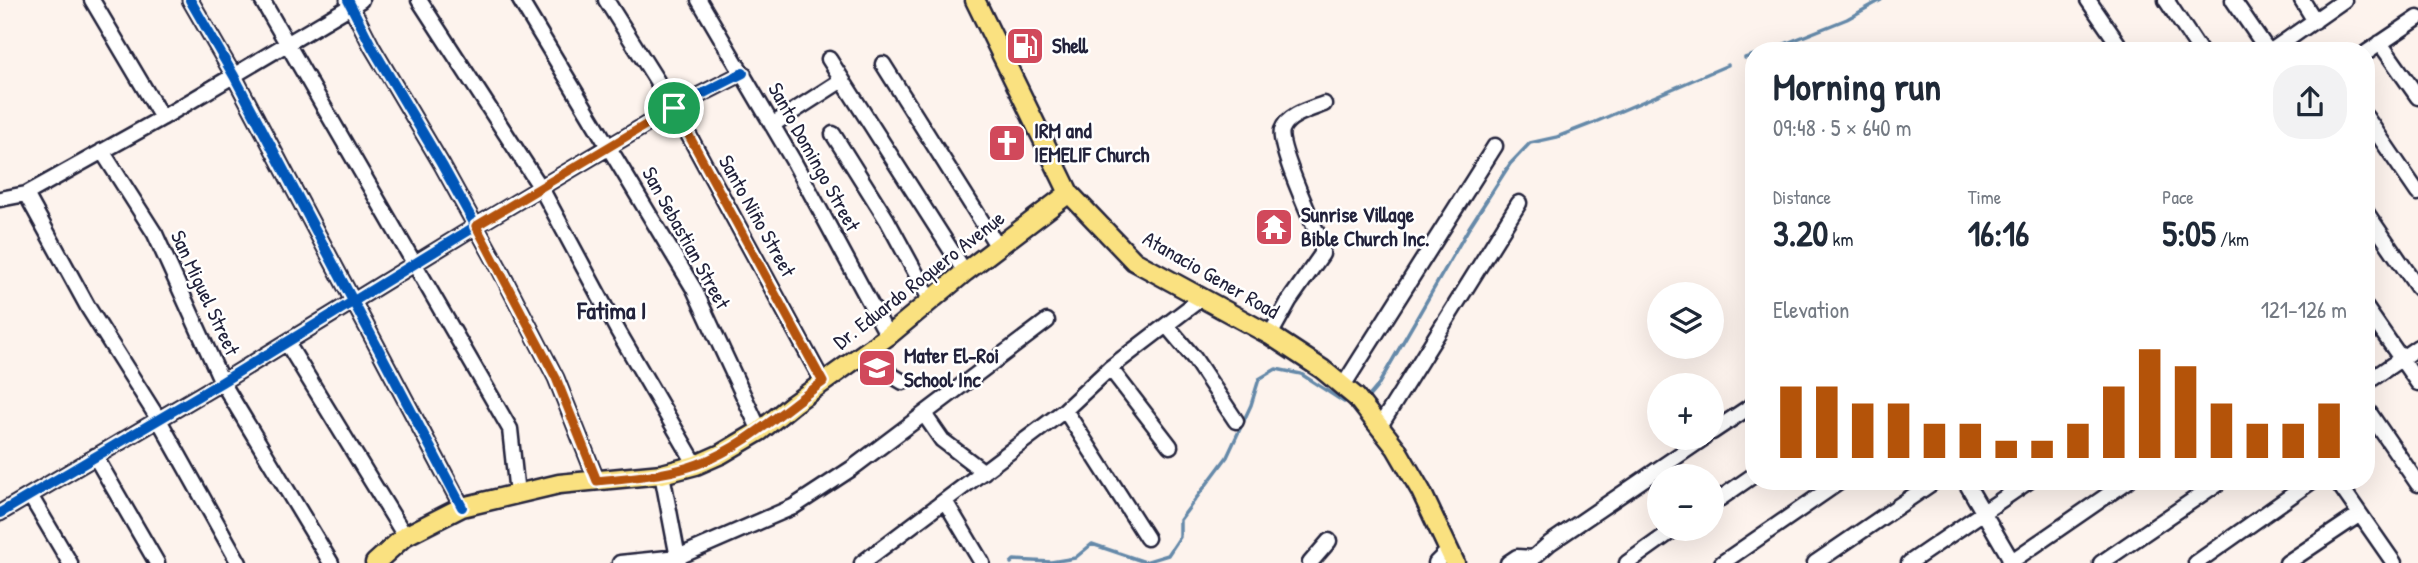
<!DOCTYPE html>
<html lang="en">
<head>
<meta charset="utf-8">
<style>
	:root { --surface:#fff; --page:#f2f2f3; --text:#1f2937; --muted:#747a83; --accent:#b45309 }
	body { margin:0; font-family:"Patrick Hand",sans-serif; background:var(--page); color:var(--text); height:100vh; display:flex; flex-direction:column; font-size:26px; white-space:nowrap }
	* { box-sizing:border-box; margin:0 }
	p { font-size:23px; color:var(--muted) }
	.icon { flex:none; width:38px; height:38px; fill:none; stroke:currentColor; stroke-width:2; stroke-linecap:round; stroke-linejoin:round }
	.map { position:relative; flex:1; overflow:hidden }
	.details { position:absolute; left:1745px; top:42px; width:630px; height:448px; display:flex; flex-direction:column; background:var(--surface); border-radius:28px; box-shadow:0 7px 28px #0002 }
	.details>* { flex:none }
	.tools { position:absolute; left:1647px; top:282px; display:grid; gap:14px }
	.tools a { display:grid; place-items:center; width:77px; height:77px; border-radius:50%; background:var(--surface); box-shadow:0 7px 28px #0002; font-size:35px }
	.pin { position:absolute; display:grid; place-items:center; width:60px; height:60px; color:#fff; margin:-30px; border:4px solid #fff; border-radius:50%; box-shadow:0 2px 7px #0007 }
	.round { display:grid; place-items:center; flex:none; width:74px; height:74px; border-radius:28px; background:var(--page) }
	.headline { display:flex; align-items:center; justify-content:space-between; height:119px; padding:0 28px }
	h1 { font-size:38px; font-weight:700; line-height:52px }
	.stats { display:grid; grid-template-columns:repeat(3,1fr); gap:10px; height:119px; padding:7px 28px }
	.stats div { display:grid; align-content:center }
	.stats b { font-size:35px; font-weight:700 }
	.stats small { font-size:19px; font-weight:400 }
	.stats p { font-size:19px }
	.chart { height:196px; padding:14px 28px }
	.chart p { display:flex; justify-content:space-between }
	.chart svg { width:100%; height:126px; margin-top:7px; stroke:var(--accent); stroke-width:6 }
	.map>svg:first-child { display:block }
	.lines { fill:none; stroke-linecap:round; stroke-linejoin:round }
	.stream { stroke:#6589a9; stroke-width:3.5 }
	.minor-casing { stroke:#22223b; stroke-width:19 }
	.major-casing { stroke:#22223b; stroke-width:23 }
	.minor { stroke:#fff; stroke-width:14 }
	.major { stroke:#fae180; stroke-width:18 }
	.cycleway-casing { stroke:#fff; stroke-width:15 }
	.cycleway { stroke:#0057b8; stroke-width:10 }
	.route-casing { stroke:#fff; stroke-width:14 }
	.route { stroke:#b45309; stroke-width:9 }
	.labels { text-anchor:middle; stroke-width:5; stroke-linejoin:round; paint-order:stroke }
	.poi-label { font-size:21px; font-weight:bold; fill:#22223b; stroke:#fff; text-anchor:start }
	.street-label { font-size:21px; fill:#22223b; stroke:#fff }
	.quarter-label { font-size:24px; font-weight:bold; fill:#22223b; stroke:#fff }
</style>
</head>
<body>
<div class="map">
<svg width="2418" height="563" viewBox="0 0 2418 563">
	<rect width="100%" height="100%" fill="#fdf3ed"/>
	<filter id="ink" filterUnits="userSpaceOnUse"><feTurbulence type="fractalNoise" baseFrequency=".0143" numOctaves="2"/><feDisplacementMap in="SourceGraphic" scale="14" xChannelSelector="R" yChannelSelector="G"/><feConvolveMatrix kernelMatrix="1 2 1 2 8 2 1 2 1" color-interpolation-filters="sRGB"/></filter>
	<g filter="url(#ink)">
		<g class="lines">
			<path class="stream" d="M1767,51L1847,19L1881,0
				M1745,58L1754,55
				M1366,400L1377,387L1470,226L1510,164L1530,143L1557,137L1593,123L1728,65
				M1011,563L1014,560L1051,562L1075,558L1092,544L1145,562L1168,555L1180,537V520L1227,457L1251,405L1259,379L1276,369L1301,374L1344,402"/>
			<defs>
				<path id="minor" d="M92,0L162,118
					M190,0L234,76L462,507
					M262,0L510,429L517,494
					M348,0L372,47L442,165L499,268L556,378L597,481
					M419,0L541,188L618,331L696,465
					M520,0L694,289L760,431
					M606,0L674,108L823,382
					M699,0L794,162L888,336
					M2088,0L2123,51
					M2166,0L2200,51
					M2233,0L2268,51
					M2302,0L2315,21
					M2380,43L2418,97
					M2271,51L2344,0
					M2366,53L2418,18
					M829,59L965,272
					M883,64L998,247
					M2366,117L2418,193
					M772,125L842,80
					M833,134L887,220L931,301
					M102,151L155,234L222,382L331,563
					M26,194L89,309L159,420L239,563
					M0,199L26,194L162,118L361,0
					M2366,212L2418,288
					M2366,308L2418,383
					M1167,326L1194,358L1236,421
					M1270,335L1289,301L1322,254V245C1314,225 1277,146 1282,130C1287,115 1311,109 1324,104
					M287,343L405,536
					M859,356L903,382
					M1110,368L1170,446
					M2366,383L2418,347
					M1343,386L1495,146
					M2366,408L2418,484
					M1065,410L1147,538
					M924,414L942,440L984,472
					M1380,426L1519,203
					M1712,432L1754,404
					M95,456L157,563
					M662,474L679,563
					M1965,481L2013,563
					M2337,481L2394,563
					M31,497L70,563
					M945,501L982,563
					M1712,504L1754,475
					M0,513L222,382L476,226L674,108L743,73
					M620,563L678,557L793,507L851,469L1047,321
					M862,563L1065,410L1110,368L1203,297
					M1310,563L1329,541
					M1436,563L1448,551
					M1508,563L1517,557L1533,558
					M1531,563L1533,558L1550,543L1704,438
					M1627,563L1676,528
					M1722,563L1841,481
					M1815,563L1935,481
					M1909,563L2029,481
					M2009,563L2128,481
					M2101,563L2221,481
					M2196,563L2312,481
					M2287,563L2360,514"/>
				<path id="major" d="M975,0L1069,193L1134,261L1270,335L1322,369L1356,397L1396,448L1421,491L1455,563
					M375,563L405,536L462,507L559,484L662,474L696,465L721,454L760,431L793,404L888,336L965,272L1069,193"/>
			</defs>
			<use href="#minor" class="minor-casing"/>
			<use href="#major" class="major-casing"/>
			<use href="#minor" class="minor"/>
			<use href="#major" class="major"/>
			<defs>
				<path id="cycleway" d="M190,0L234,76L462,507
					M348,0L372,47L442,165L499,268L556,378L597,481
					M0,513L222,382L476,226L674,108L743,73"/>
			</defs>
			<use href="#cycleway" class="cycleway-casing"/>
			<use href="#cycleway" class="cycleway"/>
		</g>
	</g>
	<g class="lines" filter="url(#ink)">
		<defs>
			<path id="route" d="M674,108L823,382C782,411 746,446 698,464C666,476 631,477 597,481L556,378L476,226Z"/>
		</defs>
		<use href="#route" class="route-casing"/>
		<use href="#route" class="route"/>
	</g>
	<defs>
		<symbol id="fuel-square" viewBox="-11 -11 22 22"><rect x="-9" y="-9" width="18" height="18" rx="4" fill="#d1495b" stroke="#fff"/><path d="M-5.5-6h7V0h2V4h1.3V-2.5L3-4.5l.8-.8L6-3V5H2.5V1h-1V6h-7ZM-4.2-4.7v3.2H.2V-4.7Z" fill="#fff"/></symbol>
		<symbol id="church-square" viewBox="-11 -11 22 22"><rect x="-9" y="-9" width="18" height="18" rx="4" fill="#d1495b" stroke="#fff"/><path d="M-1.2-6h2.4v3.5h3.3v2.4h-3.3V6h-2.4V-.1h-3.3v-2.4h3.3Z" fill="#fff"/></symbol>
		<symbol id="temple-square" viewBox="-11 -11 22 22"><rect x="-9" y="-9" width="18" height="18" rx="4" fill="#d1495b" stroke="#fff"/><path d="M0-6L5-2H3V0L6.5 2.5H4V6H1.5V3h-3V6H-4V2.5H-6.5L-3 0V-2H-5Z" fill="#fff"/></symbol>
		<symbol id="school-square" viewBox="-11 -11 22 22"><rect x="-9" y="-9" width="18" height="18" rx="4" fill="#d1495b" stroke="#fff"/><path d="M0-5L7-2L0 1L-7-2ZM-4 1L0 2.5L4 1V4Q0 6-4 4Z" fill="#fff"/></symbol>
	</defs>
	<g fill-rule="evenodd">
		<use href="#fuel-square" x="1003" y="24" width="44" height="44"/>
		<use href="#church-square" x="985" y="121" width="44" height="44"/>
		<use href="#temple-square" x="1252" y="205" width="44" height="44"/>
		<use href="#school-square" x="855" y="346" width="44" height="44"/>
	</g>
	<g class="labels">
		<g class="poi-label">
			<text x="1052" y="53">Shell</text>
			<text x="1034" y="138">IRM and<tspan x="1034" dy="24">IEMELIF Church</tspan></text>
			<text x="1301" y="222">Sunrise Village<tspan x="1301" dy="24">Bible Church Inc.</tspan></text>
			<text x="904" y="363">Mater El-Roi<tspan x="904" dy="24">School Inc</tspan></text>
		</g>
		<g class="street-label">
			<text transform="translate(814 157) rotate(61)" y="7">Santo Domingo Street</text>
			<text transform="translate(757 216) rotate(61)" y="7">Santo Niño Street</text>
			<text transform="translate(686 238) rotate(61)" y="7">San Sebastian Street</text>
			<text transform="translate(1211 275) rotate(30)" y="7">Atanacio Gener Road</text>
			<text transform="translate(919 280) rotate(-38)" y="7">Dr. Eduardo Roquero Avenue</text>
			<text transform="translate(205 293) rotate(65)" y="7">San Miguel Street</text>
		</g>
		<g class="quarter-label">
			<text x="612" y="319">Fatima I</text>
		</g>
	</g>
</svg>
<div class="tools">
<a><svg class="icon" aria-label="layers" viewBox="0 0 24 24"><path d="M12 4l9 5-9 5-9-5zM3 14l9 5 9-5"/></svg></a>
<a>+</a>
<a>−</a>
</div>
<div class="pin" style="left:674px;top:108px;background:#1e9e55"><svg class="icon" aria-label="arrive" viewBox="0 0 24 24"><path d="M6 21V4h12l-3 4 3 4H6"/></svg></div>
<section class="details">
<div class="headline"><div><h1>Morning run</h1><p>09:48 · 5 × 640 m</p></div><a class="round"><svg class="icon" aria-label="share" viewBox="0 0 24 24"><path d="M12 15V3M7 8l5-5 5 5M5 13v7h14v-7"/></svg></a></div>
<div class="stats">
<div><p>Distance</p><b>3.20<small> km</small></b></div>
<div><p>Time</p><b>16:16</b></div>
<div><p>Pace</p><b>5:05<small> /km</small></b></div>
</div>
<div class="chart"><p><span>Elevation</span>121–126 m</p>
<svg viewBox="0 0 160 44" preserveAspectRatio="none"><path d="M5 44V19M15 44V19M25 44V25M35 44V25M45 44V32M55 44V32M65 44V38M75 44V38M85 44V32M95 44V19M105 44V6M115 44V12M125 44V25M135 44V32M145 44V32M155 44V25"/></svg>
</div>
</section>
</div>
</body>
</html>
